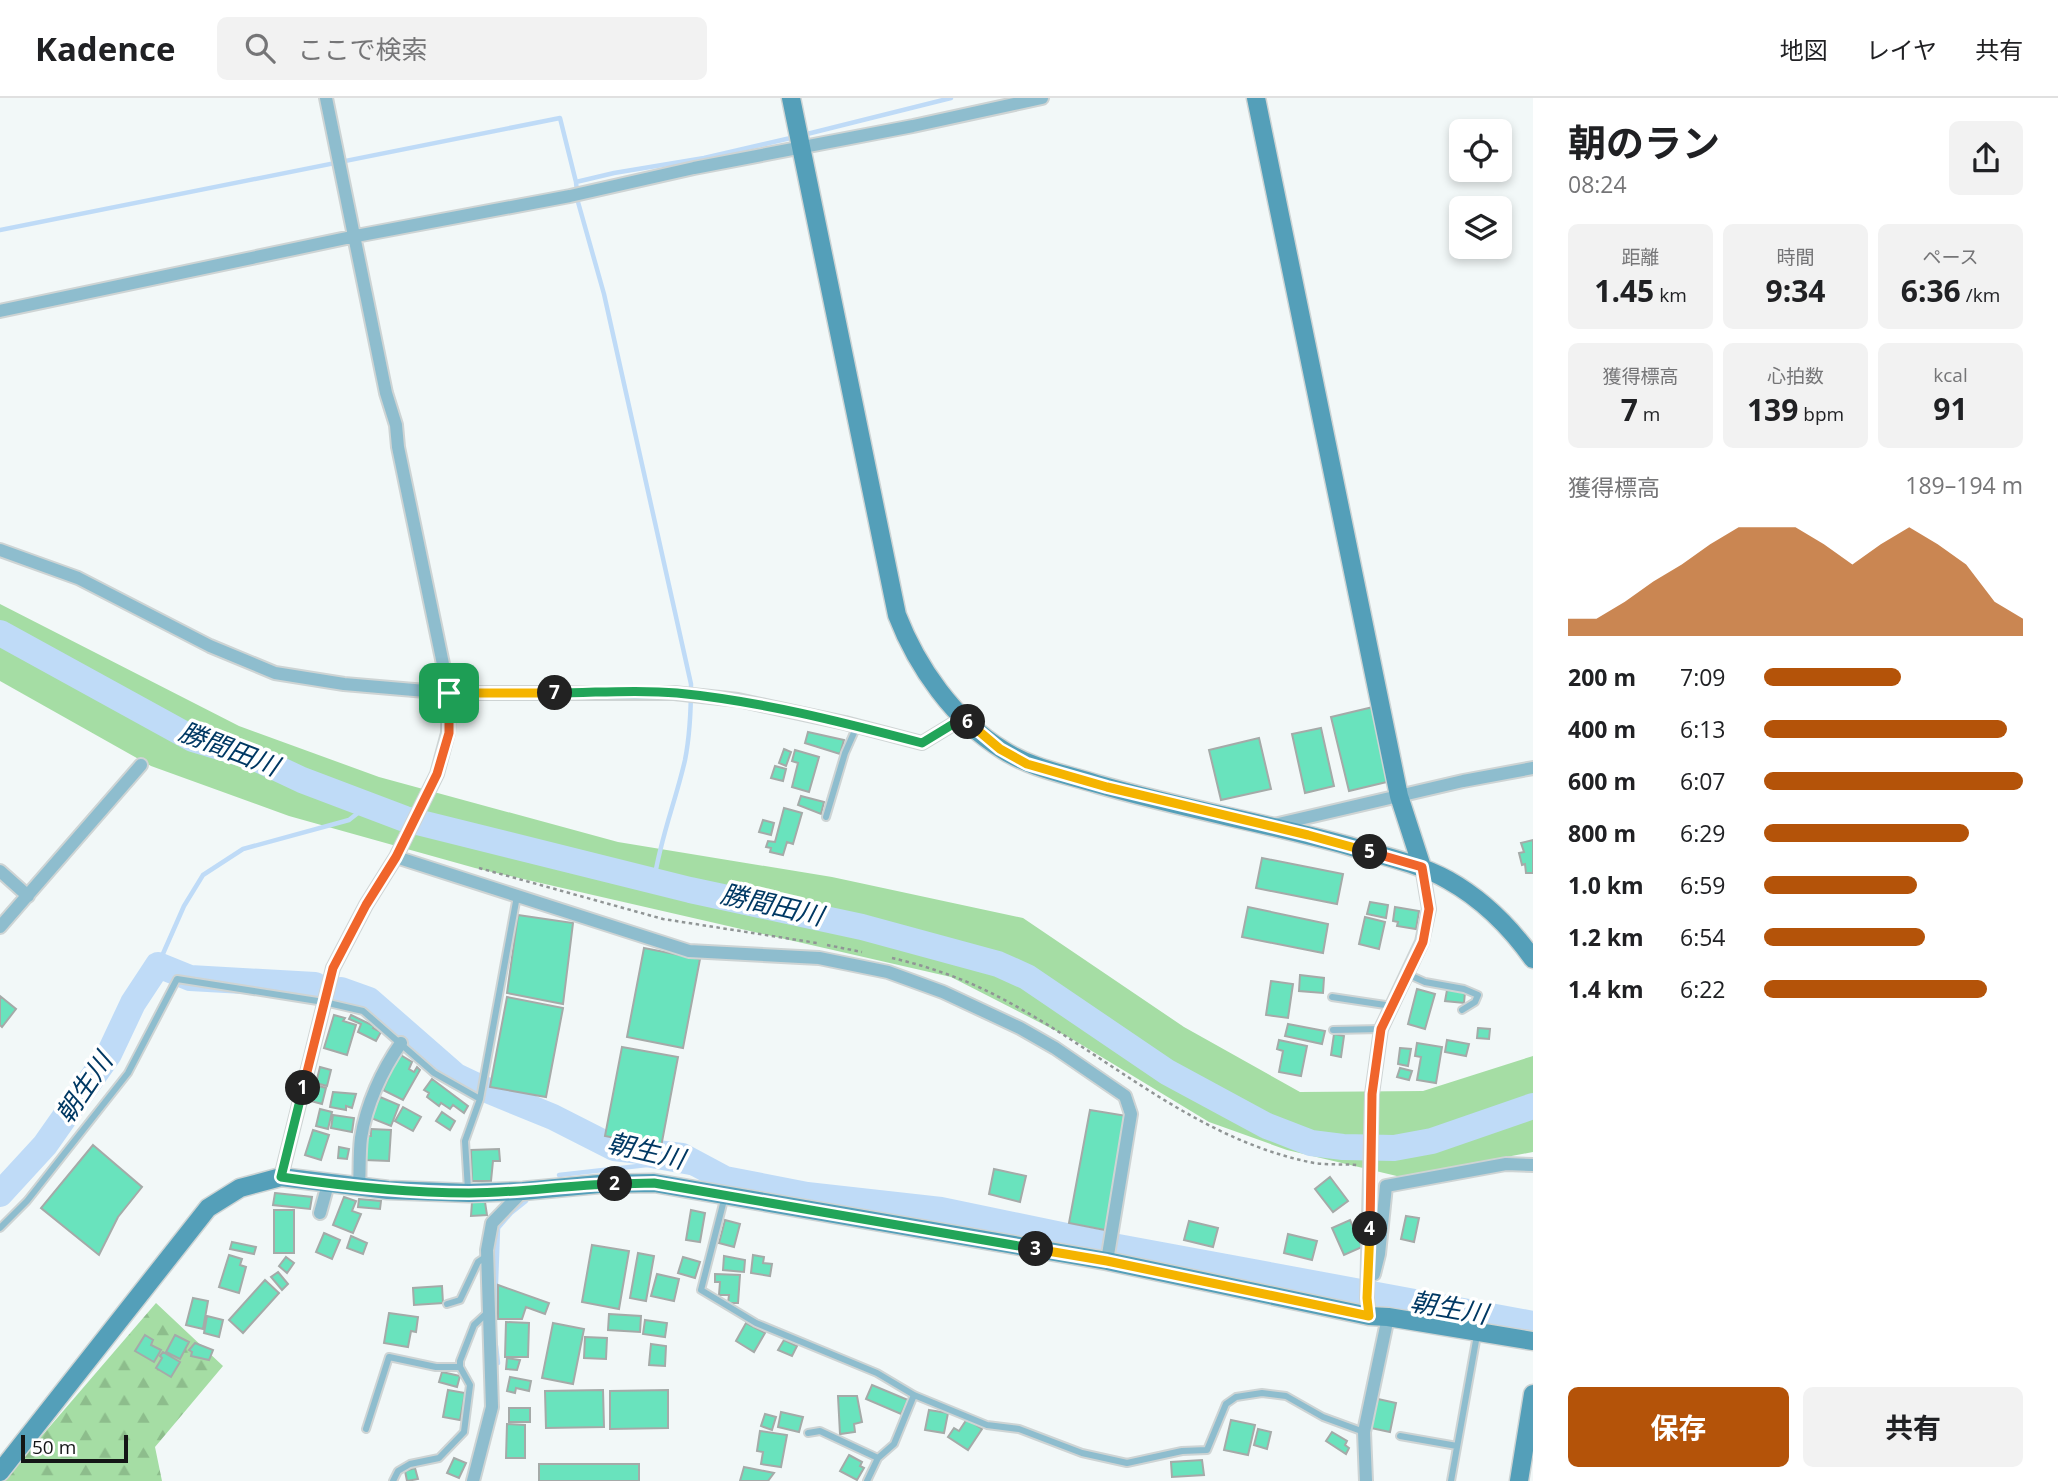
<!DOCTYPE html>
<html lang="ja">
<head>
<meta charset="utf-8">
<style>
	:root { --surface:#fff; --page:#f2f2f2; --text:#202124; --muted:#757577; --line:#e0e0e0; --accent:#b45309 }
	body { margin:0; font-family:"Open Sans","Noto Sans JP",sans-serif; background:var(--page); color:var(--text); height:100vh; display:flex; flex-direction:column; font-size:26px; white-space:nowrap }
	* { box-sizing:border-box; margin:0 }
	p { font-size:23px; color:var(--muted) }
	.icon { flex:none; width:38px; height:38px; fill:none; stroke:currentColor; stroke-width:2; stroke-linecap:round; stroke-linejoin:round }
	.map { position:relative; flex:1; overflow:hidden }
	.sheet { display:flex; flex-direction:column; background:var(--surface); width:525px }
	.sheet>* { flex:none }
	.buttons { position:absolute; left:1449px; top:21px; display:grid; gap:14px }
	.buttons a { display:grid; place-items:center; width:63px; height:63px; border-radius:10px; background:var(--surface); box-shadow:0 4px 10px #0003; font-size:35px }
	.scale { position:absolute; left:21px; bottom:18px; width:107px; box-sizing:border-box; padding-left:7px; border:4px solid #141616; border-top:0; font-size:19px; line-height:24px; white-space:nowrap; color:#141616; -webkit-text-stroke:5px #fff; paint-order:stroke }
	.pin { position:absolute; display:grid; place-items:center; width:60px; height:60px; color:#fff; margin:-30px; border-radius:14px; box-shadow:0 4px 10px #0006 }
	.km { position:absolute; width:35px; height:35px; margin:-18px; border-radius:50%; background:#222; color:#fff; font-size:19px; line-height:35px; text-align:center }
	.round { display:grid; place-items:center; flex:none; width:74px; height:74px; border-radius:10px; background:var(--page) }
	.overview { display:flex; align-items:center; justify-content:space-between; height:119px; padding:0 35px }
	h1 { font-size:38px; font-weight:700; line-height:52px }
	.stats { display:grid; grid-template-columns:repeat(3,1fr); gap:10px; height:119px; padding:7px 35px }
	.stats div { display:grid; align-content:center; border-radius:10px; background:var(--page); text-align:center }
	.stats b { font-size:30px; font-weight:700 }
	.stats small { font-size:19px; font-weight:400 }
	.stats p { font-size:19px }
	.chart { height:196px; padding:14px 35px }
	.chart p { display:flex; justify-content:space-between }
	.chart svg { width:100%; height:126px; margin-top:7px; fill:var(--accent); opacity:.7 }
	.cta { display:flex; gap:14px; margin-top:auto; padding:14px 35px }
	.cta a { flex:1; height:80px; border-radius:10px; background:var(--accent); color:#fff; font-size:28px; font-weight:700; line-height:80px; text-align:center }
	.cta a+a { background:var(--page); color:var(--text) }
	ul { padding:0 35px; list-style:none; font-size:23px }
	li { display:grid; grid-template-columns:112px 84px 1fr; align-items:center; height:52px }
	li i { height:18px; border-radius:9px; background:var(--accent) }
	header { display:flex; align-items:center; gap:42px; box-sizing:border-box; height:98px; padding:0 35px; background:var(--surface); border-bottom:2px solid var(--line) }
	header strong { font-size:33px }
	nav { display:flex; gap:38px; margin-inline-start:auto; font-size:24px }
	.search { width:490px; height:63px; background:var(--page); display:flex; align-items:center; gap:18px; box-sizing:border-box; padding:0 24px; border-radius:10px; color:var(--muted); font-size:26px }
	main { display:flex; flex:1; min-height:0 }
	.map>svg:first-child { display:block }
	.grass { fill:#a5dda4 }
	.forest { fill:url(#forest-firs) }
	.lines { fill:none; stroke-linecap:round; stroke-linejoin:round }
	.stream { stroke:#bfdbf7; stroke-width:4.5 }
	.river { stroke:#bfdbf7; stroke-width:26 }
	.building { fill:#69e3bd; stroke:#a5aaa8; stroke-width:2 }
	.lane-casing { stroke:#ced4d4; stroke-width:10 }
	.street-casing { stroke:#ced4d4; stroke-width:16 }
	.secondary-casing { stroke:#ced4d4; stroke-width:21 }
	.path { stroke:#909595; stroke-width:2.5; stroke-dasharray:3.5 3.5; stroke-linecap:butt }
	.lane { stroke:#8ebdce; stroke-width:6 }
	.street { stroke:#8ebdce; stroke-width:12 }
	.secondary { stroke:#549fb9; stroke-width:18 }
	.split-1-casing { stroke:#fff; stroke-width:14 }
	.split-2-casing { stroke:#fff; stroke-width:14 }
	.split-3-casing { stroke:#fff; stroke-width:14 }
	.split-4-casing { stroke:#fff; stroke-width:14 }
	.split-5-casing { stroke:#fff; stroke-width:14 }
	.split-6-casing { stroke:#fff; stroke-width:14 }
	.split-7-casing { stroke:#fff; stroke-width:14 }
	.split-8-casing { stroke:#fff; stroke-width:14 }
	.split-1 { stroke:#f0652b; stroke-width:9 }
	.split-2 { stroke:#22a559; stroke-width:9 }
	.split-3 { stroke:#22a559; stroke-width:9 }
	.split-4 { stroke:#f5b400; stroke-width:9 }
	.split-5 { stroke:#f0652b; stroke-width:9 }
	.split-6 { stroke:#f5b400; stroke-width:9 }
	.split-7 { stroke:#22a559; stroke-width:9 }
	.split-8 { stroke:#f5b400; stroke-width:9 }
	.labels { text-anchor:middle; stroke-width:7; stroke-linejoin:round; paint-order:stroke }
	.water-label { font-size:26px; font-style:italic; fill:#003863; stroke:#fff }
</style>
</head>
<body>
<header>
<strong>Kadence</strong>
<div class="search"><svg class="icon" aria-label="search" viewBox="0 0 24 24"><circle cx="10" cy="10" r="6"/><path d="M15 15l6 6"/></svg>ここで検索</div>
<nav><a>地図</a><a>レイヤ</a><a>共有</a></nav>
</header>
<main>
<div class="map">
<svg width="1533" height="1383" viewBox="0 0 1533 1383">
	<defs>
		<pattern id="forest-firs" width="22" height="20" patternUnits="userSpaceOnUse" patternTransform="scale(1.75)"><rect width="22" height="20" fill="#a5dda4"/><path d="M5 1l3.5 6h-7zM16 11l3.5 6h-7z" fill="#8dbd8c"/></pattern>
	</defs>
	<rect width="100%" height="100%" fill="#f2f8f8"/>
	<path class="grass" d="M0,506L239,628L379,679L618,744L832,779L1023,820L1184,929L1300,994L1423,993L1533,958V1054L1401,1079L1287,1052L1209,1024L1072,941L951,879L475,770L289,718L151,668L0,583Z"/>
	<path class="forest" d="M156,1205L223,1268L155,1349L162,1383H3Z"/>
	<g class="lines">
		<path class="stream" d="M803,37L951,0
			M576,84L614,75L704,60L795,39
			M0,132L560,20L576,84L578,104L604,196L691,586C691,611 690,637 685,662C676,702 660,741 654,783
			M158,867L184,808L203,777L243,751L349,722L368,707
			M559,1077L647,1067L725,1081
			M495,1212L498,1130L511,1115L526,1103
			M496,1248L498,1265"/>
		<path class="river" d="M0,535L193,641L253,659L302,682L405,721L690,792L862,829L998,866L1027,879L1167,974L1267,1028L1311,1045L1343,1049L1394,1050L1432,1043L1533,1008
			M341,892L369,902L456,978L477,988
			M487,992L553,1019L614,1050L682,1058L725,1081L807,1097L941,1112L1100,1145
			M0,1096L45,1047L109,956L133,905L158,867L190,880L315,887
			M1118,1149L1533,1226"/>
	</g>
	<path class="building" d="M1373,609L1391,683L1349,693L1331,619Z
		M1321,630L1334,688L1305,695L1292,636Z
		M808,634L844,642L840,656L805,645Z
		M1259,640L1271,691L1221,702L1209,652Z
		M784,651L791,654L786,668L779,665Z
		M795,652L819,659L809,694L792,689L798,665L792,663Z
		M775,668L786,671L783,683L771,680Z
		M801,698L824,704L821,716L798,707Z
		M784,710L802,715L793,746L787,744L783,757L770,754L771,750L766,749L768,743L775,744Z
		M763,722L774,725L771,737L759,734Z
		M1533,742V775H1526L1525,766L1522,767L1519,755L1524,754L1521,745Z
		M1262,760L1343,776L1337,806L1256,790Z
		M1370,804L1388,807L1386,820L1367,816Z
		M1248,809L1328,826L1323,855L1242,839Z
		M1395,809L1419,813L1416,831L1397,828L1398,824L1393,823Z
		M518,817L573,825L563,906L507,895Z
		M1365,819L1385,824L1379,851L1359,846Z
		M644,850L700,861L683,950L627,939Z
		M1300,877L1324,880L1323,895L1299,893Z
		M1271,883L1293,886L1288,920L1266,917Z
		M1417,891L1435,896L1425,931L1408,926Z
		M1447,892L1465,894L1464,905L1445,903Z
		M0,898L16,911L2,929L0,927Z
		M507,899L563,910L546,999L490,989Z
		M334,917L345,920L343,923L356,927L347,957L324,950Z
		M351,917L374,928L373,930L381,934L376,943L358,934L361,926L349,921Z
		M1288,926L1325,933L1322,946L1285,938Z
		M1478,930L1490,931L1489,941L1477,940Z
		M1334,936L1344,938L1341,959L1331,957Z
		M1279,942L1307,948L1301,978L1279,974L1283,953L1277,951Z
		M1447,942L1469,946L1466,958L1445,954Z
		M1417,945L1442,949L1436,985L1417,982L1421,959L1415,958Z
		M622,949L678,959L661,1049L605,1038Z
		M1400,950L1411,951L1408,968L1398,966Z
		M399,956L412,964L409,971L414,974L417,969L420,972L403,1002L383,992Z
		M320,969L331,972L327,988L316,985Z
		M1400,970L1412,973L1409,982L1397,979Z
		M432,981L468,1008L464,1015L453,1007L450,1011L441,1005L439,1008L427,999L429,995L424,992Z
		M315,987L326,990L322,1006L311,1003Z
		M333,994L356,996L352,1010L346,1008V1012L330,1009Z
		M380,999L399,1007L391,1028L371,1020Z
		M403,1009L421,1019L413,1033L395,1023Z
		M320,1011L332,1014L328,1031L316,1028Z
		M1090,1012L1127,1018L1105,1132L1069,1125Z
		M442,1014L455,1023L450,1032L436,1023Z
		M333,1017L354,1020L352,1034L331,1030Z
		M371,1031L391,1032L389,1063L365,1062L367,1038H371Z
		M313,1032L329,1037L321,1062L305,1057Z
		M93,1047L142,1089L118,1119L99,1157L41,1110Z
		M339,1049L349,1051L347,1061L338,1060Z
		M499,1051L500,1063H493L491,1083H472L471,1052Z
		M994,1071L1026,1078L1020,1104L989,1096Z
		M1330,1079L1348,1103L1333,1114L1315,1091Z
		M275,1095L312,1099L310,1111L273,1107Z
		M344,1099L356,1103L352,1113L361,1116L353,1135L333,1127Z
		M359,1101L381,1103L380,1111L358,1109Z
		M472,1104H485L487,1117L471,1118Z
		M274,1112H294V1155H274Z
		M691,1112L705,1115L700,1144L686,1142Z
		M1406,1118L1419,1120L1414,1144L1401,1141Z
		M725,1122L740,1126L734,1149L719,1145Z
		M1350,1122L1362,1149L1344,1157L1332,1130Z
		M1189,1123L1218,1130L1213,1149L1184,1142Z
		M324,1135L340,1142L332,1161L316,1154Z
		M1288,1136L1317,1143L1312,1162L1284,1155Z
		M351,1138L367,1145L363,1156L347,1150Z
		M232,1144L256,1149L254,1156L230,1151Z
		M592,1147L629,1153L619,1211L582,1204Z
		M638,1155L654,1158L646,1203L630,1200Z
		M229,1157L242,1161L240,1167L246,1169L239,1195L219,1189Z
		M753,1157L764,1159L763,1165L772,1166L770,1178L751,1175Z
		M724,1158L745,1162L744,1174L723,1172Z
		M286,1159L294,1165L287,1175L279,1168Z
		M683,1159L700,1164L695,1180L678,1175Z
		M278,1174L288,1186L282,1192L271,1179Z
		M657,1176L679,1181L674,1203L651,1198Z
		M715,1176L740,1177L738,1205H728L729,1197H719L720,1184H715Z
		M265,1182L279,1195L243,1235L229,1222Z
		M498,1187L549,1205L545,1216L526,1209L522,1221H498Z
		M442,1188L443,1205L414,1207L413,1190Z
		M193,1200L208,1203L203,1231L186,1227Z
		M389,1215L418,1219L416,1234L411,1233L408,1249L384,1245Z
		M609,1216L641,1218L640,1234L608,1232Z
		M207,1218L223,1222L219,1239L204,1235Z
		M645,1222L667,1225L665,1239L643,1236Z
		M506,1224L529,1225L528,1259H505Z
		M553,1225L584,1231L573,1286L542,1280Z
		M746,1225L765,1235L754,1254L736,1243Z
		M145,1237L153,1242L151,1247L161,1252L154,1264L135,1253Z
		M175,1237L189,1244L180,1261L166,1254Z
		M585,1239L607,1240L606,1261L584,1260Z
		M784,1242L797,1248L792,1258L778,1252Z
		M195,1245L213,1252L209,1262L191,1258L192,1254L189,1252Z
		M651,1246L666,1248L665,1268L649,1267Z
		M163,1254L180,1264L171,1279L156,1270L162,1260L160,1258Z
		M507,1260L520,1262L517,1272L506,1271Z
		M442,1274L460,1278L457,1289L439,1284Z
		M510,1279L531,1283L529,1293L516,1290L515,1295L507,1293Z
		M872,1287L908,1302L901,1316L866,1301Z
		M448,1292L465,1295L460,1322L443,1319Z
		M603,1292L604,1329L546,1330L545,1293Z
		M668,1292V1330L610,1331V1293Z
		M838,1298H857L862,1324L854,1326L855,1334L840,1336Z
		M1378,1301L1396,1305L1390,1334L1371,1330Z
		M509,1310H530V1324H509Z
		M929,1312L948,1315L944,1335L925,1332Z
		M781,1314L803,1319L799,1334L778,1329Z
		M765,1316L776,1319L772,1332L761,1328Z
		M967,1321L982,1331L968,1352L948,1339L954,1330L959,1333Z
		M1231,1322L1255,1327L1248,1357L1224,1352Z
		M507,1326L525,1327V1360H506Z
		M1258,1331L1271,1334L1267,1351L1254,1347Z
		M760,1333L787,1337L781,1369L761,1366L763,1354L757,1353Z
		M1332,1334L1347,1343L1345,1347L1349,1350L1346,1356L1326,1343Z
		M849,1357L862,1364L860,1368L864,1370L857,1382L840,1373Z
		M454,1360L466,1365L459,1380L447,1375Z
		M1202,1362L1204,1377L1172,1379L1171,1364Z
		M539,1366H639V1383H539Z
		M744,1369L774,1375L768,1383H740Z
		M415,1370L418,1381L407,1383L405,1373Z"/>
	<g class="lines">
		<defs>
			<path id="lane" d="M826,719L845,655L857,628
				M1407,876L1425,884L1464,891L1478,897L1475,904L1462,912
				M1332,899L1392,908
				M1333,932L1381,931
				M480,1001L517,798
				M725,1098L701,1192L756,1225L877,1275L914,1297L987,1327L1019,1331L1082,1355L1127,1365L1182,1353L1207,1352L1226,1306L1236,1299L1262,1295L1286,1298L1323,1319L1364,1334
				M0,1130L27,1103L128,975L177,881L324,904L363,913L434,975L480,1001L465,1043L468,1092
				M447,1206L460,1202L478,1164L487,1158
				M366,1331L389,1259L436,1269H460
				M808,1335L820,1333L878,1360
				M1400,1338L1457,1348
				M393,1383L398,1373L410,1366L439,1360L464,1334L470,1287L460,1269V1263L474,1227L487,1215
				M867,1383L878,1360L894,1346L914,1297
				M1451,1383L1477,1237"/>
			<path id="street" d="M0,213L356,138L570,98L694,70L913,28L1042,0
				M0,452L78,480L210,548L275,575L344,586L449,595H674L738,602L845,625L922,645L963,620
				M1274,727L1463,683L1533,670
				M396,759L689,853L819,860L888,874L943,894L1020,930L1055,950L1125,998L1131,1016L1107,1163
				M0,773L28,798
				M0,829L141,667
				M281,1079L333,870L366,807L396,759L437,676L448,635L449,595L398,349L396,327L386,295L326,0
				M359,1089C360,1073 359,1056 361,1040C366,1007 382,972 401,945
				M320,1115L328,1086
				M1374,1176L1379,1156L1386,1088L1506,1066L1533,1067
				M1369,1218L1367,1200L1372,996L1381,931L1422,844L1429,811L1422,769
				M473,1383L492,1309L487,1152L492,1125L523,1093
				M1366,1383L1364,1334L1388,1219"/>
			<path id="secondary" d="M791,0L897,517C917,569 954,622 1003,652C1031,670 1065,676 1097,686C1180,710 1265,725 1349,748C1383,758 1417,765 1448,782C1482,801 1511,830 1533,861
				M1256,0L1399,698L1422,769
				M0,1374L208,1110L240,1090L281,1079L388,1092L469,1095L523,1093L599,1086L654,1085L1107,1163L1369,1218L1388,1219L1533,1243
				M1519,1383L1533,1296"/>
		</defs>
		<use href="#lane" class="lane-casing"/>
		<use href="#street" class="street-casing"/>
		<use href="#secondary" class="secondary-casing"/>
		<path class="path" d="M479,770L663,821L817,845
			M827,847L862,854
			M892,860C927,868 965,881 997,898C1104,953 1192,1041 1314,1065C1328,1067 1343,1066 1357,1067"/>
		<use href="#lane" class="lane"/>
		<use href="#street" class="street"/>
		<use href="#secondary" class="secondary"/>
	</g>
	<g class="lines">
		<defs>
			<path id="split-1" d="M303,990L333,870L366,807L396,759L437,676L449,635V595"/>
			<path id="split-2" d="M303,990L281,1079C343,1088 406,1095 469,1095C518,1095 566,1087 615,1086"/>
			<path id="split-3" d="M615,1086L654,1085L1036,1151"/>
			<path id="split-4" d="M1036,1151L1107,1163L1369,1218L1367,1200L1370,1131"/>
			<path id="split-5" d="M1370,1131L1372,996L1381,931L1423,844L1429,811L1422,769L1370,754"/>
			<path id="split-6" d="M968,624L1000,651L1027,666L1107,689L1308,737L1370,754"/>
			<path id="split-7" d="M555,595C595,595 637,591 677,595C760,603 842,624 922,645L963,620L968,624"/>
			<path id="split-8" d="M449,595H555"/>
		</defs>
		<use href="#split-1" class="split-1-casing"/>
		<use href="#split-2" class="split-2-casing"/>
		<use href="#split-3" class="split-3-casing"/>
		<use href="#split-4" class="split-4-casing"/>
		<use href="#split-5" class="split-5-casing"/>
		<use href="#split-6" class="split-6-casing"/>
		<use href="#split-7" class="split-7-casing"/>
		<use href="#split-8" class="split-8-casing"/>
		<use href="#split-1" class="split-1"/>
		<use href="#split-2" class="split-2"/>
		<use href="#split-3" class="split-3"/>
		<use href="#split-4" class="split-4"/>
		<use href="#split-5" class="split-5"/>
		<use href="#split-6" class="split-6"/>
		<use href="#split-7" class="split-7"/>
		<use href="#split-8" class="split-8"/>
	</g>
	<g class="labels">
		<g class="water-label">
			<text transform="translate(229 651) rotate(21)" y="9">勝間田川</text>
			<text transform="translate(772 807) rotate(13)" y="9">勝間田川</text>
			<text transform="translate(84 990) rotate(-56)" y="9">朝生川</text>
			<text transform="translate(646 1053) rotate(13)" y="9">朝生川</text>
			<text transform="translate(1449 1210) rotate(10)" y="9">朝生川</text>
		</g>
	</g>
</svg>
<div class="buttons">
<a><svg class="icon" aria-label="locate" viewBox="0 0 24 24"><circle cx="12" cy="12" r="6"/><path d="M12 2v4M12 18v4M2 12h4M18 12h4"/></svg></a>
<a><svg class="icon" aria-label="layers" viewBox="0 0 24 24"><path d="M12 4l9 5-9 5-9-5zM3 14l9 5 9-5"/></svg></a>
</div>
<div class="scale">50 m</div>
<div class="pin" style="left:449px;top:595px;background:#1e9e55"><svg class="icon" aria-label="arrive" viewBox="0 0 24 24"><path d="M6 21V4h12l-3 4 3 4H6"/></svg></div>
<b class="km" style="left:303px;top:990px">1</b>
<b class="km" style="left:615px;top:1086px">2</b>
<b class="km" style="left:1036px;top:1151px">3</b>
<b class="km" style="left:1370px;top:1131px">4</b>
<b class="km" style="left:1370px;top:754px">5</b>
<b class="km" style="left:968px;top:624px">6</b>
<b class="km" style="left:555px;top:595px">7</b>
</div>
<section class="sheet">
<div class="overview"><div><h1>朝のラン</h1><p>08:24</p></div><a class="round"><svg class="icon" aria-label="share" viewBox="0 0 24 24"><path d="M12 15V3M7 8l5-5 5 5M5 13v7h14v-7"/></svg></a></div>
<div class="stats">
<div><p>距離</p><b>1.45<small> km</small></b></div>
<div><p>時間</p><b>9:34</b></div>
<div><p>ペース</p><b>6:36<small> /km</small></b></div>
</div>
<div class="stats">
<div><p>獲得標高</p><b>7<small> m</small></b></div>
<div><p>心拍数</p><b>139<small> bpm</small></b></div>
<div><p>kcal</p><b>91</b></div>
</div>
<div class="chart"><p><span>獲得標高</span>189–194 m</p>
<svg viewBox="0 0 160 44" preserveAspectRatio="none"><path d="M0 44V38L10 38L20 32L30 25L40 19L50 12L60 6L70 6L80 6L90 12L100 19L110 12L120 6L130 12L140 19L150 32L160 38V44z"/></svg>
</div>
<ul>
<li><b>200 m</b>7:09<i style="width:53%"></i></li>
<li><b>400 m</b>6:13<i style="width:94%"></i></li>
<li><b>600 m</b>6:07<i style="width:100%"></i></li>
<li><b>800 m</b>6:29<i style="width:79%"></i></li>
<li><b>1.0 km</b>6:59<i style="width:59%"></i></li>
<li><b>1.2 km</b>6:54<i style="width:62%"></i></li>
<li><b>1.4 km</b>6:22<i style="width:86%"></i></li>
</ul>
<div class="cta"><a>保存</a><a>共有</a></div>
</section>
</main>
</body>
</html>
